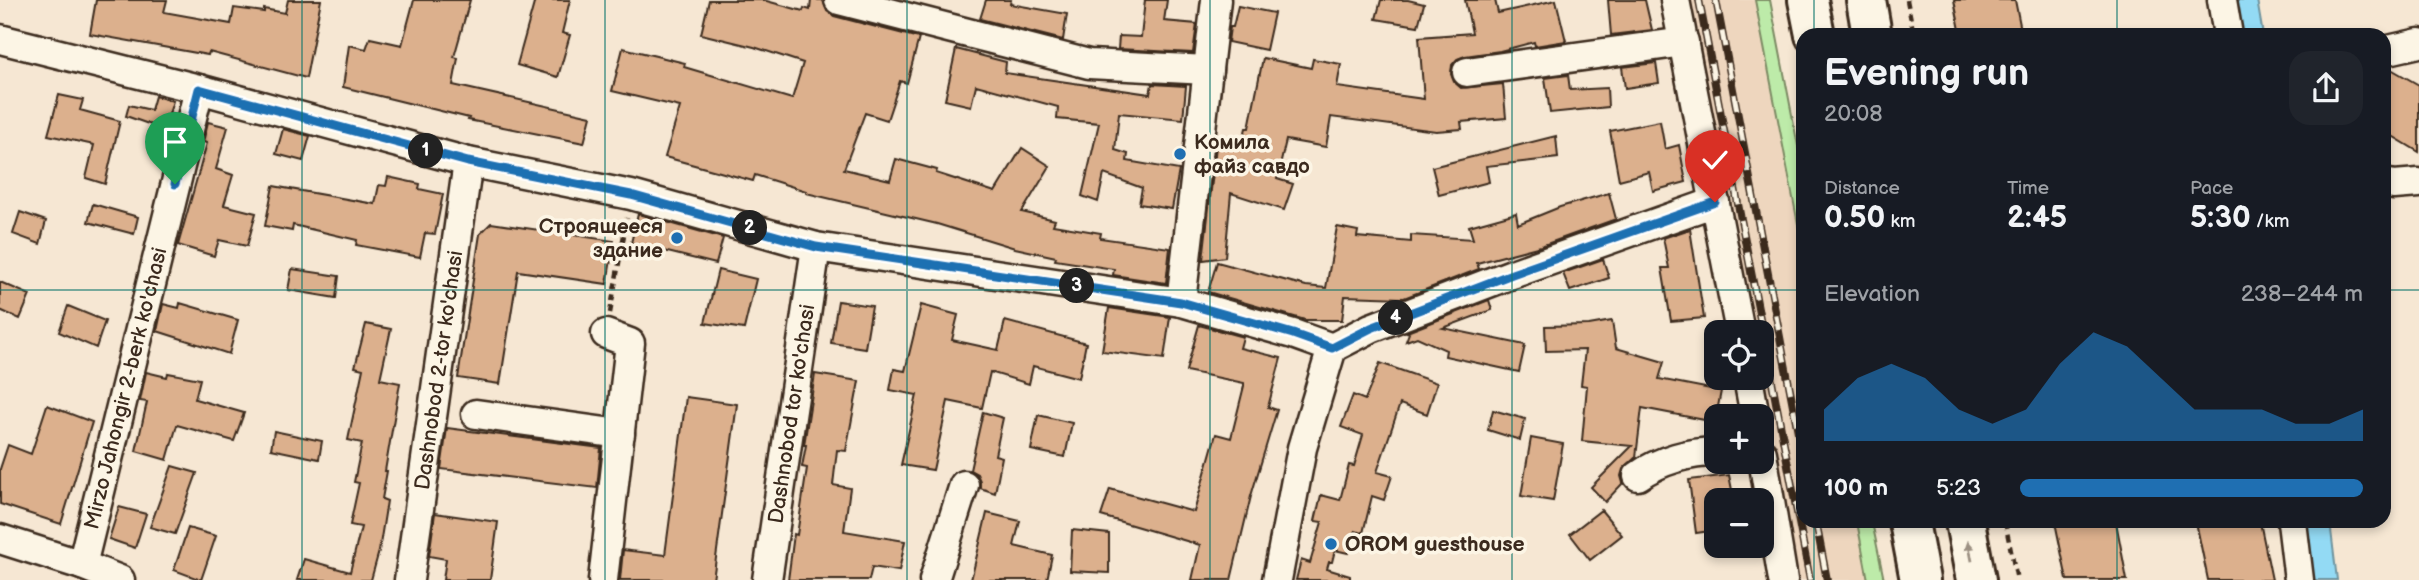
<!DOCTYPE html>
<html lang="en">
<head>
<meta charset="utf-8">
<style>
	:root { --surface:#171b24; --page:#20242c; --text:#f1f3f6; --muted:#9ea1a6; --accent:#1f6fb2 }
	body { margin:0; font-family:"Balsamiq Sans",sans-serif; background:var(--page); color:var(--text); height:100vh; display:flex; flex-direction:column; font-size:26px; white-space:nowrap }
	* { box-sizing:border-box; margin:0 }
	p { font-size:23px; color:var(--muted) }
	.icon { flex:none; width:38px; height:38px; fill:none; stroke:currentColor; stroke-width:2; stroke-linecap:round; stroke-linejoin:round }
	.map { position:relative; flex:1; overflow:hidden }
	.side { position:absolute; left:1796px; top:28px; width:595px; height:500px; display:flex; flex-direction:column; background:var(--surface); border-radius:21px; box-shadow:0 4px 10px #0003 }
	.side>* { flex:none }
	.controls { position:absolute; left:1704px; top:320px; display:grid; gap:14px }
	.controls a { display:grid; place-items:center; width:70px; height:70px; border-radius:14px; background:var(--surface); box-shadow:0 4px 10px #0003; font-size:35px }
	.pin { position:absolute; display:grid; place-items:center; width:60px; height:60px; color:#fff; margin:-72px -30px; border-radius:50% 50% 50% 0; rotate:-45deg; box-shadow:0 0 7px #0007 }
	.pin .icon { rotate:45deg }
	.km { position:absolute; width:35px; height:35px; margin:-18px; border-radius:50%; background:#222; color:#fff; font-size:19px; line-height:35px; text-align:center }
	.round { display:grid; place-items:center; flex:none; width:74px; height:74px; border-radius:21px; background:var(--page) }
	.head { display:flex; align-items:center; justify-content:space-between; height:119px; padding:0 28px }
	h1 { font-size:38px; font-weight:600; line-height:52px }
	.figures { display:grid; grid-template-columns:repeat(3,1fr); gap:10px; height:119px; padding:7px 28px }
	.figures div { display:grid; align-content:center }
	.figures b { font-size:30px; font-weight:600 }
	.figures small { font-size:19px; font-weight:400 }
	.figures p { font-size:19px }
	.chart { height:196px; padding:14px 28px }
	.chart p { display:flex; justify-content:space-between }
	.chart svg { width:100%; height:126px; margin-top:7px; fill:var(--accent); opacity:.7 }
	ul { padding:0 28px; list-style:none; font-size:23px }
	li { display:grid; grid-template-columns:112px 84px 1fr; align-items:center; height:52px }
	li i { height:18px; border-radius:9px; background:var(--accent) }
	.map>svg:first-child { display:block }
	.built { fill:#eed6be }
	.green { fill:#bdeba9; stroke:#7c8a64; stroke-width:2 }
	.water { fill:#93daf4; stroke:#70949e; stroke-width:2 }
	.building { fill:#dcb08d; stroke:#3b2a1e; stroke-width:2 }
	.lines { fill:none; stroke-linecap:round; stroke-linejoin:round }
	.minor-casing { stroke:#3b2a1e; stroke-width:33 }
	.highway-casing { stroke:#3b2a1e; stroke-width:44 }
	.path { stroke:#3b2a1e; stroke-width:4.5; stroke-dasharray:7 5; stroke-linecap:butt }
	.minor { stroke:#fcf5e5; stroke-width:28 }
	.highway { stroke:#fcf5e5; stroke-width:38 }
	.rail-casing { stroke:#3b2a1e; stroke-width:8 }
	.rail { stroke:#fcf5e5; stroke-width:5; stroke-dasharray:16; stroke-linecap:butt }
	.oneway { fill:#9c9082 }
	.route-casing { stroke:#fff; stroke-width:14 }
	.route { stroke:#1f6fb2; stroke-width:9 }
	.grid { fill:none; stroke:#0f766e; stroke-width:2; stroke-opacity:0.55 }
	.poi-dot { fill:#1f6fb2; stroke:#fcf5e5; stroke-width:2.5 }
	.labels { text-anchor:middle; stroke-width:7; stroke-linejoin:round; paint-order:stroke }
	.poi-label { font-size:21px; font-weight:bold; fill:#3b2a1e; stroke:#fcf5e5; text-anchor:start }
	.street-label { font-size:21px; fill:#3b2a1e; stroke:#fcf5e5 }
</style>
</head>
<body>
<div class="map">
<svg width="2419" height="580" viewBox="0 0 2419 580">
	<rect width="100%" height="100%" fill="#f6e7d3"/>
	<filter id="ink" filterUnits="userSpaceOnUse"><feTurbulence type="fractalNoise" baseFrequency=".0143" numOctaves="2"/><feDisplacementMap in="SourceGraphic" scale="14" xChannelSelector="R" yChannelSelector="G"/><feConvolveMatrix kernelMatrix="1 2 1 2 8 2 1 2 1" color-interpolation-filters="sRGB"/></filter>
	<g filter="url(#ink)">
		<path class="built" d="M1687,0H1755L1802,242V522H1857L1869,580H1800L1762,378V332H1753Z"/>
		<path class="green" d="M1755,0H1770L1802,167V245Z
			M1857,522H1872L1884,580H1868Z"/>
		<path class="water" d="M2233,0H2257L2263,35H2238Z
			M2303,522H2330L2337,580H2310Z"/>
		<path class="building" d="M96,0H167L164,12L231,24L234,8L264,12V9L285,13L288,0H321L306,78L209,52L208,55L90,34Z
			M414,0H470L454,57L458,58L453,85L591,116L584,143L468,120L469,118L343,87L349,45L366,49L370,38L402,45Z
			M535,0H570L562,33L570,35L558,77L517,65Z
			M709,0H763L803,11L804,8L810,10L811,0H823L827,11L834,16L919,38L907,83L900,81L887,120L865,113L844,169L890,180L896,159L937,170L936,173L995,192L1022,148L1050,166L1022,212L1055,220L1053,225L1101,233L1100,238L1170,248L1166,283L1113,275L1114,269L1055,260L1056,257L1015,248L937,224L806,193V191L755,175L753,181L665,157L680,107L612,91L623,48L685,63L684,67L792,99L803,63L754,47L701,34Z
			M986,0H1011L1010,4L1067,14L1063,40L980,19Z
			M1145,0H1167L1164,21L1197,24L1193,53L1118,49L1119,36L1141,37Z
			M1381,0H1408L1424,4L1418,26L1376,19Z
			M1465,0H1495L1498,13L1556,0L1566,41L1535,46L1534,42L1500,51L1465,56L1457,59L1452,65L1451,74L1454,82L1461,88L1503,84L1506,118L1461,122L1462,129L1436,131L1331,117L1326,147L1286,140L1277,179L1293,184L1284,210L1231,193L1225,257L1203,260L1216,146L1241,148L1246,128H1249L1263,58L1311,68L1313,59L1341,64L1337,87L1424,99L1419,37L1472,33Z
			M1608,0H1645L1652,30L1611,35Z
			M1954,0H2015L2022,35H1961Z
			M1238,6L1274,13L1266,50L1228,42L1230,27H1233Z
			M956,49L1006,62L1005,73L1150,94L1152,84L1186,86L1183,119L1119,113L1115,150L1128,154L1127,161L1179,170L1172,209L1139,204L1142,188L1104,174L1098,202L1082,196L1099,123L1057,119L1058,107L976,85L971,106L945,100Z
			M1656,63L1659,83L1625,88L1622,67Z
			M2391,69L2419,85V152L2384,131V71L2389,74Z
			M1568,75L1570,90L1607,88L1608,107L1550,113L1545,78Z
			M59,95L83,100L80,110L120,121L105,184L86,178L94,145L48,135Z
			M155,96L173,101L169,114L175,115L171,132L126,116L129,105L151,110Z
			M1660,121L1665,149L1679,145L1686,182L1653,191L1649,172L1619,180L1610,131Z
			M208,122L228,127L216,169L233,175L224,205L256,213L247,246L219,240L214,256L178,245L207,143L203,142Z
			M283,129L310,136L303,161L276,154Z
			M1556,136L1558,158L1486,166L1489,182L1439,195L1432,167Z
			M388,177L420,184L419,189L443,194L435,234L425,233L420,257L356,245L357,240L293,225L292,231L265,226L273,186L375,204L379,185L386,186Z
			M1609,193L1616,219L1541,246L1477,263L1479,269L1404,298L1345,296L1342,320H1305L1208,292L1217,262L1306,286L1326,288L1337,227L1358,231L1357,237L1411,242V235L1473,239L1469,226L1516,213L1518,224L1560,207Z
			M93,204L138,217L134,234L88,222Z
			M20,212L46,221L40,244L13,234Z
			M638,214L723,238L716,264L631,243Z
			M491,223L614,241L607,284L518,271L500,384L458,378L480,234Z
			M1690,229L1704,318L1671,321L1662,268H1669L1663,238Z
			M1603,259L1609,278L1570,291L1563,273Z
			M292,269L339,276L336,298L288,290Z
			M718,270L756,279L744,329L705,323Z
			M0,282L30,295L20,319L0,310Z
			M1489,300L1492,310L1443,328L1525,345L1519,372L1445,356L1446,350L1417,337L1406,341L1409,333L1407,332Z
			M838,301L872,306L865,348L831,343Z
			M180,303L238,320L229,354L157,331L163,304L179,308Z
			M921,305L958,315L952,340L998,350L1005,321L1086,343L1079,378L1033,366L1029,384L990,372L982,408L948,401L933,470L901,465L917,395L890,390L894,369L905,371Z
			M68,306L105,321L96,348L59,332Z
			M1109,308L1170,317L1164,359L1102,351Z
			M1612,321L1616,348L1664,362L1659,379L1721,391L1715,422L1642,408L1636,457L1623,469L1621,476L1623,483L1605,502L1591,487L1632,446L1582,441L1587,386L1581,385L1585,350L1546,351L1545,326L1589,325Z
			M366,324L391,329L380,379L400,383L385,471H387L382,499L387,501L379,551L371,580H297L304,559L350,572L361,527L350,525L359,483L354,482L362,443L348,440L363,369L355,367Z
			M1199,325L1243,337L1240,348L1281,358L1268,407L1277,410L1251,496L1231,580H1192L1200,545L1101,516L1110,489L1194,512L1216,434L1231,438L1244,386V383L1186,371Z
			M1380,363L1437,383L1427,414L1400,404L1377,472L1392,476L1384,500L1372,496L1363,533L1355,531L1348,553L1335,550L1332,562H1329L1327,569L1350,576V580H1296L1301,560L1310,563L1322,522L1315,521L1321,495L1340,500L1349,465L1354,466L1363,435L1341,427L1353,395L1365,400Z
			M146,372L167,377L168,373L200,379L195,399L244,413L234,441L177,425L167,460L136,451L147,402L140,401Z
			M815,374L859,381L846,451L837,450L833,485L850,488L844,531L905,541L899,571L872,567L869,580H788L794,534L797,535L807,468L802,467L806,445H804Z
			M686,397L737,404L713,580H620L623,550L665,555Z
			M47,405L92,422L61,524L0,504V469L8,445L31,454Z
			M1493,410L1525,419L1520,440L1488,430Z
			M983,412L1003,418L995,455L1002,457L995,493L980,488V481L977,474L970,470Z
			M1038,415L1072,423L1065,457L1031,450Z
			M447,428L601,448L597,488L441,469Z
			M274,431L322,441L319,459L271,449Z
			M1531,438L1563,444L1553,501L1521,496Z
			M172,466L197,473L175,534L150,527Z
			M1729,475L1734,500H1717V530L1696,533L1689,480Z
			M119,507L146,514L135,548L109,539Z
			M1601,510L1622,535L1590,560L1570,534Z
			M435,513L498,522L490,580H443L446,559L429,556Z
			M987,513L1020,521L1014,546L1052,555L1047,580H971Z
			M2055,522H2116L2127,580H2067Z
			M2196,522H2260L2272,580H2208Z
			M188,528L216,536L201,580L174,570Z
			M1072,530L1109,534V573L1070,571Z"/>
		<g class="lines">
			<defs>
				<g id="minor">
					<path d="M839,0L1089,64L1208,70"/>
					<path d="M1675,0L1740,332"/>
					<path d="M2222,0L2228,35"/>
					<path d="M0,39L199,89L468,162L631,195L816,247L1181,302L1293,334L1332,348L1302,448L1277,580"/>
					<path d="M2384,51L2419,43"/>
					<path d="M1467,72L1684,42"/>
					<path d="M2384,183L2394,185L2419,183"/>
					<path d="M1181,302L1216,0"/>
					<path d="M1332,348L1371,328L1512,274L1715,202"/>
					<path d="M1748,378L1755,416"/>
					<path d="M476,414L620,434"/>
					<path d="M1762,453L1783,580"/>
					<path d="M1638,476C1660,460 1690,452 1717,452"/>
					<path d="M2292,522L2299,580"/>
					<path d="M0,539L82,565L120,580"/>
					<path id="s1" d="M82,565L199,89"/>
					<path id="s2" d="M409,580L468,162"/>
					<path d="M603,580L630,343L606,334"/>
					<path id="s3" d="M767,580L816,247"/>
					<path d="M934,580L964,485"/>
				</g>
				<path id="highway" d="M1808,0L1815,35
					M1866,0L1872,35
					M1909,522L1920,580
					M1965,522L1976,580"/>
			</defs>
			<use href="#minor" class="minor-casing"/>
			<use href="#highway" class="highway-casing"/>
			<path class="path" d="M1907,0L1914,35
				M610,313L627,218
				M2005,522L2017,580"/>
			<use href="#minor" class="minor"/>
			<use href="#highway" class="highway"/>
			<defs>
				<path id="rail" d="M1699,0L1810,580
					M1716,0L1802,453
					M1816,522L1827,580"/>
			</defs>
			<use href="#rail" class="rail-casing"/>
			<use href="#rail" class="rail"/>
		</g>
		<defs><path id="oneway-solid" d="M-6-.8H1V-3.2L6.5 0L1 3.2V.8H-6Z" transform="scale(1.75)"/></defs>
		<use class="oneway" href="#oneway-solid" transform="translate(1970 551) rotate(-101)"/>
	</g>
	<g class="lines" filter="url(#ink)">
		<defs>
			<path id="route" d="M175,184L199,89L468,162L631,195L816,247L1181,302L1293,334L1332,348L1371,328L1512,274L1715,202"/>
		</defs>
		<use href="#route" class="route-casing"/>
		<use href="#route" class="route"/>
	</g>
	<path class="grid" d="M302,0V580M605,0V580M907,0V580M1210,0V580M1512,0V580M1814,0V35M2117,0V35M0,290H1802M2384,290H2419M1814,522V580M2117,522V580"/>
	<g class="poi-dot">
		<circle cx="1180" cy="154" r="7"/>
		<circle cx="677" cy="238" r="7"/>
		<circle cx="1331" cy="544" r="7"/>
	</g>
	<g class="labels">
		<g class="poi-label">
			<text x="1194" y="149">Комила<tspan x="1194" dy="24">файз савдо</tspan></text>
			<text x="663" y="233" text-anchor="end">Строящееся<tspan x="663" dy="24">здание</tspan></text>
			<text x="1345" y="551">OROM guesthouse</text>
		</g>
		<g class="street-label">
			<text dy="7" stroke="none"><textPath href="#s2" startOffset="212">Dashnobod 2-tor ko'chasi</textPath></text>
			<text dy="7" stroke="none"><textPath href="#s1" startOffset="182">Mirzo Jahongir 2-berk ko'chasi</textPath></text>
			<text dy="7" stroke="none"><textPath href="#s3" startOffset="168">Dashnobod tor ko'chasi</textPath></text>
		</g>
	</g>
</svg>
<div class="controls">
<a><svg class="icon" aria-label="locate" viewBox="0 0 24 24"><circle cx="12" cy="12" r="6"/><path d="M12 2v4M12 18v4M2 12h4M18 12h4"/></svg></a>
<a>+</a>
<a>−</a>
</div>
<div class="pin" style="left:175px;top:184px;background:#1e9e55"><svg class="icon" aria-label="arrive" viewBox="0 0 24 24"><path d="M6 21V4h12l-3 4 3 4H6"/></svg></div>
<div class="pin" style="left:1715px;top:202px;background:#d93025"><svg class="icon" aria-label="check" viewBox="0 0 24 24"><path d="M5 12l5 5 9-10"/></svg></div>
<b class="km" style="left:426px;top:151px">1</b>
<b class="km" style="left:750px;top:228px">2</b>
<b class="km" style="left:1077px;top:286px">3</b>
<b class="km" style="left:1396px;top:318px">4</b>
<section class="side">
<div class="head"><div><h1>Evening run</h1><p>20:08</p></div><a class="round"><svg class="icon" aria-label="share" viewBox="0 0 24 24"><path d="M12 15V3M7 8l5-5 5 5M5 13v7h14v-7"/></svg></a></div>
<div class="figures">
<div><p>Distance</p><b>0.50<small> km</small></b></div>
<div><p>Time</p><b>2:45</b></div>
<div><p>Pace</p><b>5:30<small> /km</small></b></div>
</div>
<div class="chart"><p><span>Elevation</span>238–244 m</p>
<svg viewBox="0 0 160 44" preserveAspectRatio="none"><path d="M0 44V33L10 22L20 17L30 22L40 33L50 38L60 33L70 17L80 6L90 11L100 22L110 33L120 33L130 33L140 38L150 38L160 33V44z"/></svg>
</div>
<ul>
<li><b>100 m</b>5:23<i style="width:100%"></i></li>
</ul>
</section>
</div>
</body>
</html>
